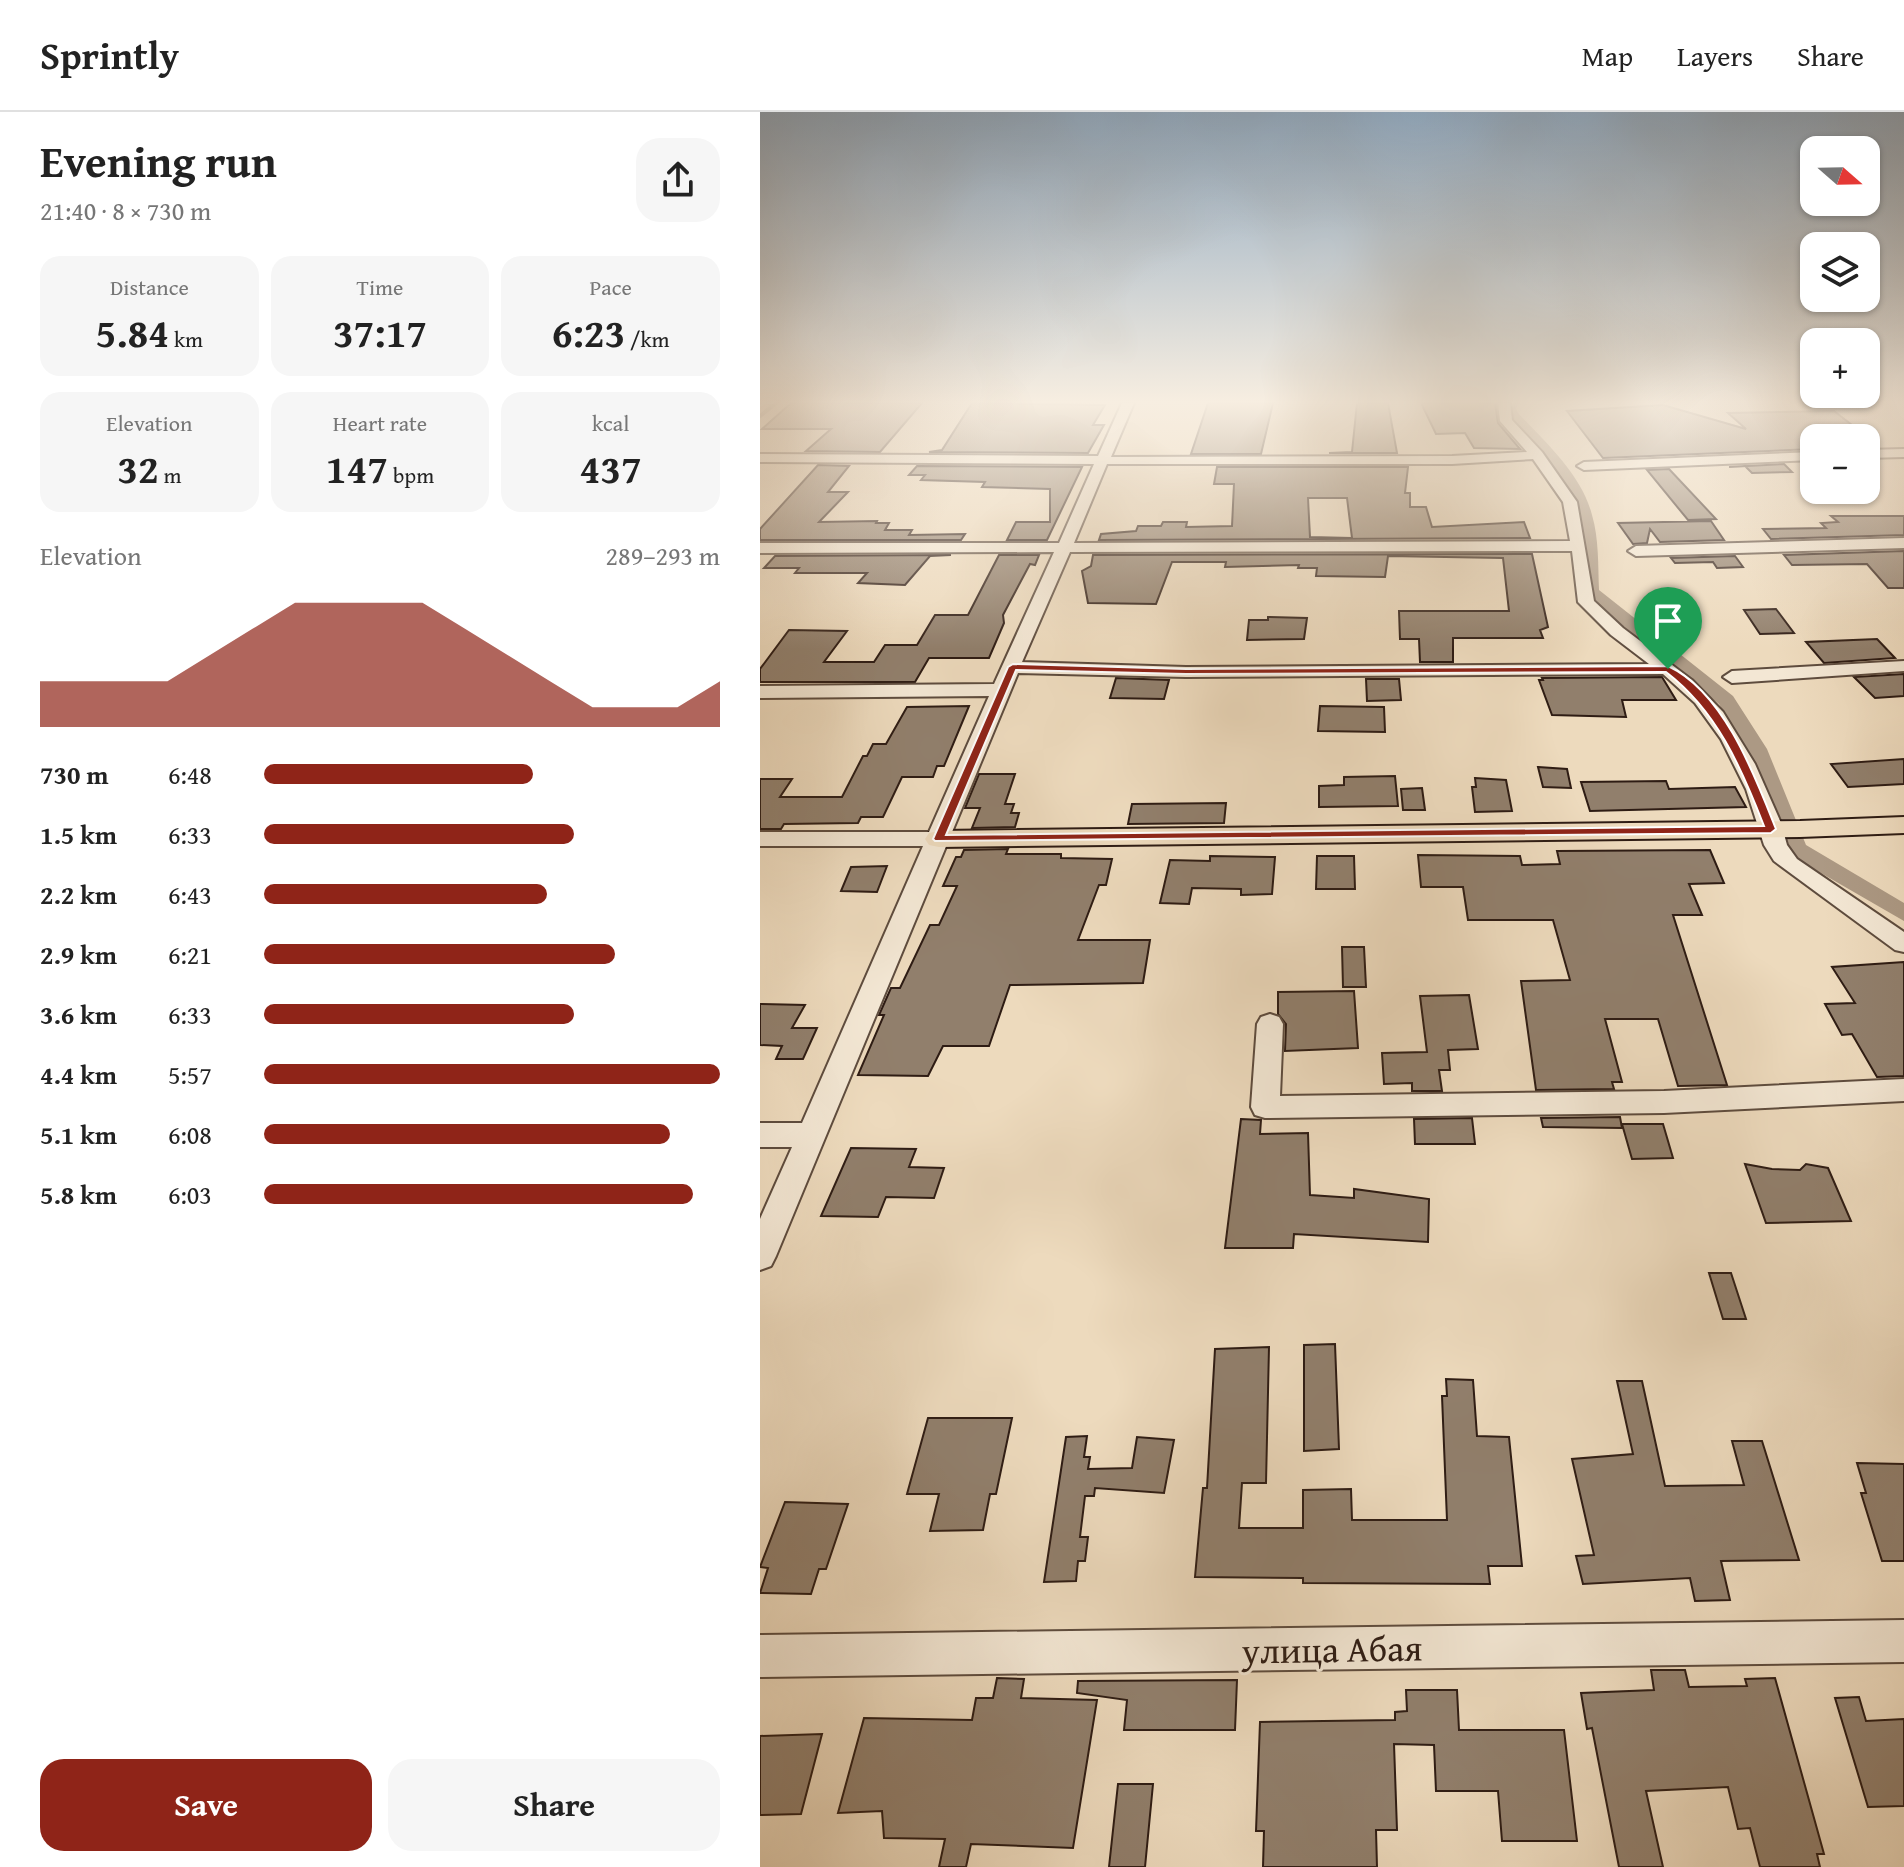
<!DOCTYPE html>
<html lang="en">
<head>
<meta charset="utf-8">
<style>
	:root { --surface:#fff; --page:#f6f6f6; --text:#222; --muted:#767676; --line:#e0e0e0; --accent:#8f2418 }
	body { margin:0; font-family:"Gentium Book Plus",serif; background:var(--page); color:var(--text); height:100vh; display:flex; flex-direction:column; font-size:30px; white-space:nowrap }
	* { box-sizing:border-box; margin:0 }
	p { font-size:26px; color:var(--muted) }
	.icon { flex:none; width:44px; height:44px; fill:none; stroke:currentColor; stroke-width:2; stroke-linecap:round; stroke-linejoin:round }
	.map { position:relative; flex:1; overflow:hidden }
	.side { display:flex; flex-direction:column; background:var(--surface); width:760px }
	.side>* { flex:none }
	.needle { width:52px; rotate:110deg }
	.fabs { position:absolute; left:1040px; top:24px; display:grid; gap:16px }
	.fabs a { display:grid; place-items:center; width:80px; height:80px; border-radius:16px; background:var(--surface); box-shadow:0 2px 6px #0004; font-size:40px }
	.pin { position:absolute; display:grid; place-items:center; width:68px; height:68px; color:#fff; margin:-82px -34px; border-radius:50% 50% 50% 0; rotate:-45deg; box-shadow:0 0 8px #0007 }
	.pin .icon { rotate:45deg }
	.round { display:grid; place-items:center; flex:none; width:84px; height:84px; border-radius:24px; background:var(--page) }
	.overview { display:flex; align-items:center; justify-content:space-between; height:136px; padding:0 40px }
	h1 { font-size:44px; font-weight:700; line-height:60px }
	.figures { display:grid; grid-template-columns:repeat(3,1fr); gap:12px; height:136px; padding:8px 40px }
	.figures div { display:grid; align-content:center; border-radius:20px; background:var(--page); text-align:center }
	.figures b { font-size:40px; font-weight:700 }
	.figures small { font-size:22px; font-weight:400 }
	.figures p { font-size:22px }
	.chart { height:224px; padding:16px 40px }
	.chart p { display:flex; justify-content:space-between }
	.chart svg { width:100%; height:144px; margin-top:8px; fill:var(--accent); opacity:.7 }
	.cta { display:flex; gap:16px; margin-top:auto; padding:16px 40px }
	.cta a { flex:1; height:92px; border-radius:24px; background:var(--accent); color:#fff; font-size:32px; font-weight:700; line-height:92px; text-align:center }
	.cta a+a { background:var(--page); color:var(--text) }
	ul { padding:0 40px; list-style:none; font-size:26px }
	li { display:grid; grid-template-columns:128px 96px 1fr; align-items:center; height:60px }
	li i { height:20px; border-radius:10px; background:var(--accent) }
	header { display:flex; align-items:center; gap:48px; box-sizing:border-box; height:112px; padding:0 40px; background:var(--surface); border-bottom:2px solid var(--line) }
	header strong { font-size:38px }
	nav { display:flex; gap:44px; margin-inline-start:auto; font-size:28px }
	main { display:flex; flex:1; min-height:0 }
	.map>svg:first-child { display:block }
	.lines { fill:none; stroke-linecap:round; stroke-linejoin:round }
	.stream { stroke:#7a6757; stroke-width:4 }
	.canal { fill:#ac9984; fill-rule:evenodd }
	.building { fill:#917f6c; stroke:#2e1c14; stroke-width:2; fill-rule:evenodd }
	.minor-casing { stroke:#5e4c3e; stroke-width:4 }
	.major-casing { stroke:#2e1c14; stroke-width:4 }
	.minor { fill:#f3e7d4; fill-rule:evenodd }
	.major { fill:#eddabd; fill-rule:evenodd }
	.route { fill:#8f2418; stroke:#fff; stroke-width:2; fill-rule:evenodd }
	.labels { text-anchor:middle; stroke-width:6; stroke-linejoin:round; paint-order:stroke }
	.near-street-label { font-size:36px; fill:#2e1c14; stroke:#f3e7d4 }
</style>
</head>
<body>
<header>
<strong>Sprintly</strong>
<nav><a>Map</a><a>Layers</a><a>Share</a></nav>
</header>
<main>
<section class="side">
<div class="overview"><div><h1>Evening run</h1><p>21:40 · 8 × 730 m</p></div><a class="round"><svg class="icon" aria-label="share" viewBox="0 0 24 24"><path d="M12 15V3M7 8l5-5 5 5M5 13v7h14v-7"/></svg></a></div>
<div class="figures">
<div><p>Distance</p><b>5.84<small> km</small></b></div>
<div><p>Time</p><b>37:17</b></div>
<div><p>Pace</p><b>6:23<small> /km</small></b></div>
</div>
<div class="figures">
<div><p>Elevation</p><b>32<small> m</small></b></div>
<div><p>Heart rate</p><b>147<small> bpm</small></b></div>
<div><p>kcal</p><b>437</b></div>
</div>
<div class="chart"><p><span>Elevation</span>289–293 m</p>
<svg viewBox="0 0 160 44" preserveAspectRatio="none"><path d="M0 44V30L10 30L20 30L30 30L40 22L50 14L60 6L70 6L80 6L90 6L100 14L110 22L120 30L130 38L140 38L150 38L160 30V44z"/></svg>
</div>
<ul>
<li><b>730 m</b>6:48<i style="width:59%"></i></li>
<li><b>1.5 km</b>6:33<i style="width:68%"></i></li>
<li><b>2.2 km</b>6:43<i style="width:62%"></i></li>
<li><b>2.9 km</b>6:21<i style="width:77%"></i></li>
<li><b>3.6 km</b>6:33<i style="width:68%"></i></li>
<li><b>4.4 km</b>5:57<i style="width:100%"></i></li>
<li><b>5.1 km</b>6:08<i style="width:89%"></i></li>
<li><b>5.8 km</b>6:03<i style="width:94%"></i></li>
</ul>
<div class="cta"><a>Save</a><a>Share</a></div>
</section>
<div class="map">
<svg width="1144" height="1755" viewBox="0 0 1144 1755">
	<rect width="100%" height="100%" fill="#eddabd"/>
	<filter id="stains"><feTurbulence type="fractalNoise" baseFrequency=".0025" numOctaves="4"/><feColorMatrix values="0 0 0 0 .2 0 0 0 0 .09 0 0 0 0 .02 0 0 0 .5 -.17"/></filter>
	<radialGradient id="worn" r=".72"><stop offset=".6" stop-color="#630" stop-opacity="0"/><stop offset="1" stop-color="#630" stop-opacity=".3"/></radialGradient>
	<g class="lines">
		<path class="stream" d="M0,304L16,291"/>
		<path class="canal" d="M760,291L756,296L758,301C785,330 822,363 832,403C839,427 838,453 839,478L973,584L1007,637L1046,733L1144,791V809L1028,742L987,637L959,592L825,483C817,465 823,436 820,415C813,367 774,338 746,302L744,295L747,291Z"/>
	</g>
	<path class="building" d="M31,291H162L120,340L46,339L71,317H2Z
		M212,291L345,293L333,313H344L328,341L169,340L182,338Z
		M448,291H513L501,342H431Z
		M597,291H628L637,341H569L592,340Z
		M661,291H735L738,311L760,337L714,336L705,321L676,322Z
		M903,293L986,317L968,301L1074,299L1115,331H1111L1115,335H1106V326H1054V337L843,346L807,299Z
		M1024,352L1032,360L992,361L985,354L969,355Z
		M58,353L89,354L68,380H88L59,410L117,409L116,411H129L125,418H152L149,423L205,422L201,428H0V417Z
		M157,354L322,355L287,428H247L256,410H290V377L222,375L225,370L161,368L165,363H149Z
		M457,355H648L645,381H650V395H666L672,415L764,410L770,426L339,428L341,422L376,419L378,414H401L403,410H427L426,415L472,414L474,372H454ZM548,386H587L592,426L550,425Z
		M909,357L956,407L928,408L887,358Z
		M1071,404H1144V423L1011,427L1003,417L1066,416L1061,411L1078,410Z
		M951,409L964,428L900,430L890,417L887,431L873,432L858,411Z
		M1144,439V476H1128L1107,452L1032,453L1024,443Z
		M772,442L788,515L780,518L783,526H693V550H660L659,527H640L639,499H749L743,446L628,444L625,465L556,464L557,456H538L539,453L465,455L466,450H412L396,492L328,491L322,459L331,454L333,443Z
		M191,443L170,444L145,473L98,471L107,461H35L39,456H4L15,444Z
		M239,443H279L275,453L270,452L243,503L244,511L229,546H169L155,570H0V557L29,518L87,519L64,550H114L125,533H157L175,503H208Z
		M975,444L983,455L957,456L953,450L915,451L911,446Z
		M1016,497L1034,521L1000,522L984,498Z
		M508,505L547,506L544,527L487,528L489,508H508Z
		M1117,527L1135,546L1064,551L1046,530Z
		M1144,562V584L1115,586L1094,565Z
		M902,565L916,588H862L866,605L792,603L779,568H783L782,566Z
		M356,566L409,568L404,587L350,586Z
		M606,567H639L641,588L607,589Z
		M209,594L184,654H177L173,665H142L123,705H101L98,711L24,712L21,717H0V667H32L20,685H82L103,644H107L113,632H126L147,595Z
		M560,594L624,595L625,620L558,619Z
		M1144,647V672L1088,675L1071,652Z
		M778,655L807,657L811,676L783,675Z
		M219,662H255L245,692H254L251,701H259L255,715L212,716L220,696H205Z
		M635,664L638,694L559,695V674L584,673V665Z
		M715,666L746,668L752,699L715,700L712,675H716Z
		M906,669L909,677L975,675L986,695L830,699L821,670Z
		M662,676L665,698H643L641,677Z
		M466,691L464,711L368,712L372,692Z
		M248,737L246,742H301V746L352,747L346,773H339L318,828H390L383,871L250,873L229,934H183L168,964L98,963L124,903H119L131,876H140L170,813H179L197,774H183L196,745H201L204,738Z
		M950,738L964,771L929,772L942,803H913L967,973L918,974L898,907H845L862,970H852L854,977L776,978L761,869L810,868L793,808H708L703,775H661L658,743L760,744L762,753L800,752L797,739Z
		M450,744L515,745L512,782L481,783V777L432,776L429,792L400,791L410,748L450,749Z
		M557,744H594L595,777H556Z
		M127,754L117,780L81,779L91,755Z
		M582,835H604L606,875H583Z
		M1144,850V964L1117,965L1092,922L1082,923L1065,892L1095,891L1072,855Z
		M594,879L598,936L525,939L526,912L518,902V880Z
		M709,883L718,937L688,938L690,958H679L682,979H652V971L624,972L622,941L667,940L660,884Z
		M0,892L45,893L32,916H57L43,947H16L22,934L0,933Z
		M860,1005L862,1016L783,1015L781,1006Z
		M712,1006L715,1032H655L654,1007Z
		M481,1007L501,1008L500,1022L548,1021L550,1083L594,1086V1077L669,1087L668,1130L534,1122L533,1136H465Z
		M862,1012H903L913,1046L872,1047Z
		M91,1036L156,1037L149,1055L184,1056L174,1086L126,1085L118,1105L61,1104Z
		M985,1052L1012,1057L1040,1058L1046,1052L1068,1056L1091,1109L1006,1111Z
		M949,1161H971L986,1207H963Z
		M575,1232L579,1337L544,1339V1233Z
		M509,1235L506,1371H482L479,1416H543V1378L591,1377L592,1408H687L682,1284H687L686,1267L713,1268L717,1324L749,1325L762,1454H728L730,1472L543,1471V1466L435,1465L443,1376H447L455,1237Z
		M857,1269H882L905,1374L984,1373L972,1329H1002L1039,1448L961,1449L970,1488L935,1489L930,1466L823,1472L816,1444L834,1443L812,1347L873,1342Z
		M168,1306H252L236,1382H230L223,1418L170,1419L179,1382H147Z
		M327,1324L324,1345H330L328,1357L372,1356L377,1325L414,1328L404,1381L335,1376L334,1384H325L320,1425H328L325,1449H318L316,1469L284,1470L306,1325Z
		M1097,1351L1144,1352V1449H1122L1101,1381H1106Z
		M25,1390L88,1392L66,1457H59L51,1482L0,1481L8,1456L0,1455Z
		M891,1558H925L929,1575L987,1574L985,1567L1015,1566L1064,1742H1057L1060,1755H1000L990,1716L978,1717L968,1675L886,1679L903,1755H859L832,1616L827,1617L821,1581L894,1578Z
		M237,1566L264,1567L261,1586L337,1588L313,1736L211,1732L206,1755H179L185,1727L124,1726L122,1699L78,1701L104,1606L212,1608L216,1586H233Z
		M477,1568L475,1618H364L367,1588L317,1581L318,1569Z
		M646,1578H697L699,1618H804L817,1729H742L738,1679H676L674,1633L634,1632L637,1718H616L617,1755H503L504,1719H496L500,1610L635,1608V1600L647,1599Z
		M1099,1585L1106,1609L1144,1607V1694L1108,1695L1075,1586Z
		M62,1622L41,1702L0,1703V1624Z
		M358,1672H393L385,1755H349Z"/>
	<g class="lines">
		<defs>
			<path id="minor" d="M362,291H374L351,345L692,344L767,340L740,309L738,291H750L752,308L782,340L817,390L834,489L863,516L932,568L963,600L995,652L1021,711L1027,733L1037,747L1144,820V840L1135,838L1014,749L1004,733L986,677L961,627L935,591L903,562L426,565L258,561L16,1144L11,1154L0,1158V1107L32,1035H0V1011H42L163,734H0V720H169L229,584L0,586V574L234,572L294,440L0,441V431H299L334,352L0,350V342L338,344ZM773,347L803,390L810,429L314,431L347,352H692ZM812,439L818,490L851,523L889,552L426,555L262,550L310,440Z
				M1144,337V345L1106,346V338Z
				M1054,340V348L824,358L817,354L824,350Z
				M1144,426V436L876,444L868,439L876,434Z
				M1144,549V559L972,571L963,565L972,559Z
				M510,902L519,905L523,912L520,984L904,979L1144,967V989L904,1001L505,1006L495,1003L491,995L497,912L501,905Z
				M1144,1508V1550L0,1565V1523Z"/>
			<path id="major" d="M1144,705V721L1040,725L179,735L169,733L165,727L169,721L179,719L1040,709Z"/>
		</defs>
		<use href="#minor" class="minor-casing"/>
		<use href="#major" class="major-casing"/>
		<use href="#minor" class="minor"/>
		<use href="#major" class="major"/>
	</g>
	<linearGradient id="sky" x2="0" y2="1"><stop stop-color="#90a9c0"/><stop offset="0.54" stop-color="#f7eee1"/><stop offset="1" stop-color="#f7eee1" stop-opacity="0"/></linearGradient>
	<rect width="1144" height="537" fill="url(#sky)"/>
	<path class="route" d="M253,552L426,557L908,554C964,580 995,664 1016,717L1011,721L175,729L173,727L248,555ZM256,558L426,562L906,560C957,599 981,655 1004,714L186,723Z"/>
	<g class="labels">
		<g class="near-street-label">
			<text transform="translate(572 1537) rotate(-1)" y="13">улица Абая</text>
		</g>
	</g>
	<rect width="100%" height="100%" filter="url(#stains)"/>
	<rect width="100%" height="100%" fill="url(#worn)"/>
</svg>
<div class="fabs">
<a><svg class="needle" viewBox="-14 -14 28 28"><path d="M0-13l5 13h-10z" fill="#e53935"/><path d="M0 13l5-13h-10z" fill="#767676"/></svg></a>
<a><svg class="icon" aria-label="layers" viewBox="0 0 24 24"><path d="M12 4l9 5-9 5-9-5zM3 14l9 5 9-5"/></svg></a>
<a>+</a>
<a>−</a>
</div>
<div class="pin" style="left:908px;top:557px;background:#1e9e55"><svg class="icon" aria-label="arrive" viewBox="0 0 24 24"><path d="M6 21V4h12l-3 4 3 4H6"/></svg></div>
</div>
</main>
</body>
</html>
